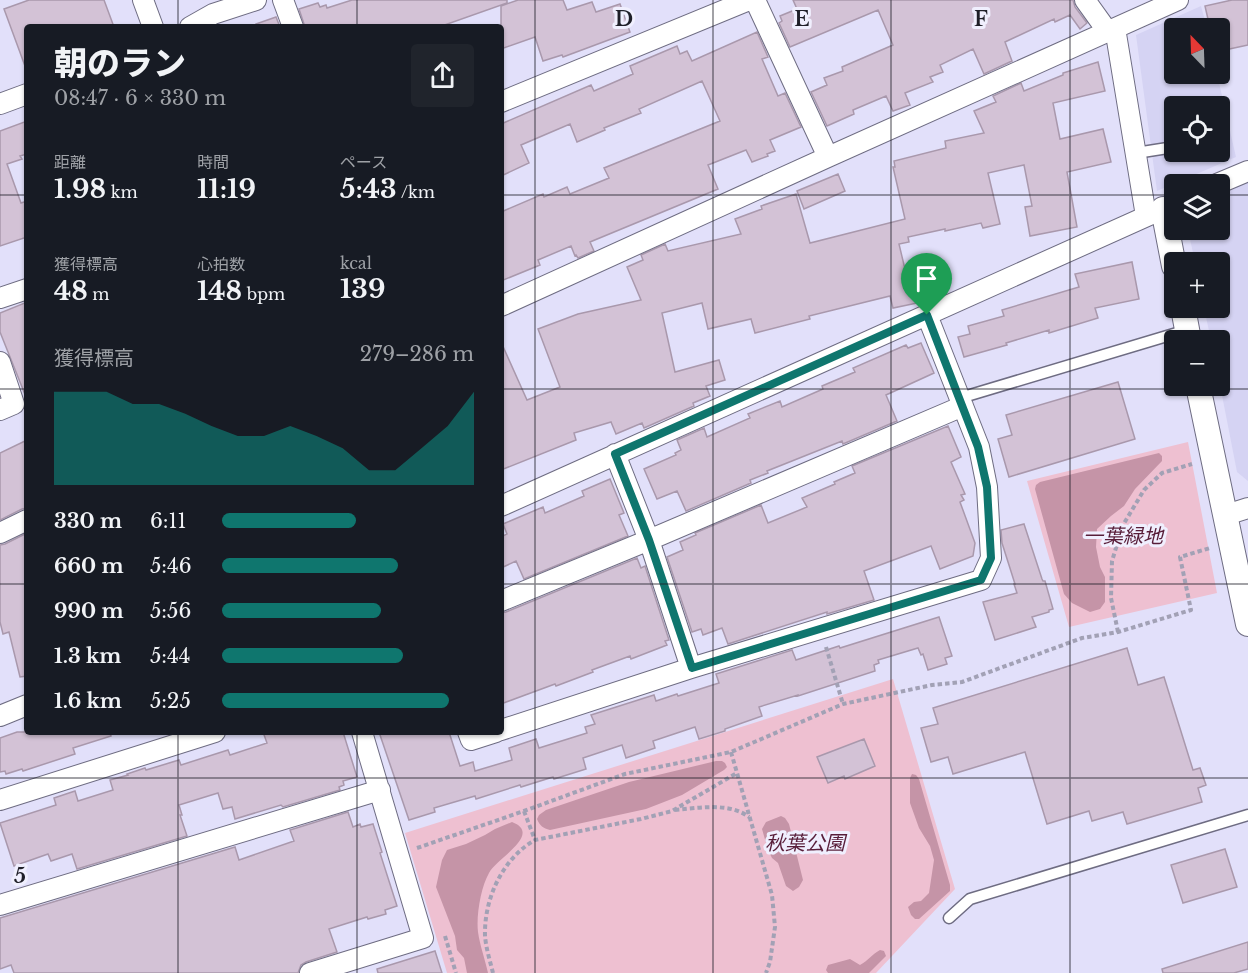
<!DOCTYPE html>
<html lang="ja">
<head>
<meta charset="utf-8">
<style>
	:root { --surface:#171b24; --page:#20242c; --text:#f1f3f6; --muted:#9ea1a6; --accent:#0f766e }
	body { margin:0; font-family:"Libre Baskerville","Noto Sans JP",serif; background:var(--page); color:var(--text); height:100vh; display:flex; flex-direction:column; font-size:22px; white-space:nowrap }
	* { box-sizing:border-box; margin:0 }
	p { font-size:20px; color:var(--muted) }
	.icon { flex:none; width:33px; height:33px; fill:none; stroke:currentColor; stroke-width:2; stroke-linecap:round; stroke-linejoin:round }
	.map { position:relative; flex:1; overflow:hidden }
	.sheet { position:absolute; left:24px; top:24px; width:480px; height:711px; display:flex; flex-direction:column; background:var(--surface); border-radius:6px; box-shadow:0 2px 4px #0004 }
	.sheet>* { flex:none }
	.needle { width:39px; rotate:337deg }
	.tools { position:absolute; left:1164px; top:18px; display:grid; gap:12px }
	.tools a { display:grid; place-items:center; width:66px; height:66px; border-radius:6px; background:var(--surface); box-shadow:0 2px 4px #0004; font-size:30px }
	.pin { position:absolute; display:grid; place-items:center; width:51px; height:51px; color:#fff; margin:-62px -26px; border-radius:50% 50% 50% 0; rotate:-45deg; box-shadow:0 0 6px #0007 }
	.pin .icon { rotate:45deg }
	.round { display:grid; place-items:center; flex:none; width:63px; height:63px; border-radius:6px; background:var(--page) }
	.summary { display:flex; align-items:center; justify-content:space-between; height:102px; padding:0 30px }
	h1 { font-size:33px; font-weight:800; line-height:45px }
	.metrics { display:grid; grid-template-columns:repeat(3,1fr); gap:9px; height:102px; padding:6px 30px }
	.metrics div { display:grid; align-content:center }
	.metrics b { font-size:26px; font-weight:800 }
	.metrics small { font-size:16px; font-weight:400 }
	.metrics p { font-size:16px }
	.chart { height:168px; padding:12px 30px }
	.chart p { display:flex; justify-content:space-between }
	.chart svg { width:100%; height:108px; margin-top:6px; fill:var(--accent); opacity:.7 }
	ul { padding:0 30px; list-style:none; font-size:20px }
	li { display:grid; grid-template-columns:96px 72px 1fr; align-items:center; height:45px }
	li i { height:15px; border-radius:8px; background:var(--accent) }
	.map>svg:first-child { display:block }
	.built { fill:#d5d3f3; fill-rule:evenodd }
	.green { fill:#eec0d1 }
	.forest { fill:#c594a7 }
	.building { fill:#d3c2d6; stroke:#a998ac; stroke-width:1.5 }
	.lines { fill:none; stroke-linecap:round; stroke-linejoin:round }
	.service-casing { stroke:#6e6c82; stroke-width:13 }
	.minor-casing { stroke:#6e6c82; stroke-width:22 }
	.tertiary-casing { stroke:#6e6c82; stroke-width:26 }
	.path { stroke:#a2a1b5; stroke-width:4; stroke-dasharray:4.5 3; stroke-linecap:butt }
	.service { stroke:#fff; stroke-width:10 }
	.minor { stroke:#fff; stroke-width:20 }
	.tertiary { stroke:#fff; stroke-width:24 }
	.route-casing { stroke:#fff; stroke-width:12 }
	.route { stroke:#0f766e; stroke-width:8 }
	.grid { fill:none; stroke:#1f1f28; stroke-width:1.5; stroke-opacity:0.55 }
	.labels { text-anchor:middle; stroke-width:6; stroke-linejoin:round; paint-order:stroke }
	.park-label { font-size:20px; font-style:italic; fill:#581d39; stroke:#f0effe }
	.grid-label { font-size:20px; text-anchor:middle; font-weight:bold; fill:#1f1f28; stroke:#f0effe; stroke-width:6; stroke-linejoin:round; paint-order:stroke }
</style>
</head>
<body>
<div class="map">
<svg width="1248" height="973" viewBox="0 0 1248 973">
	<rect width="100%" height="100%" fill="#e2e0fa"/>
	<path class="built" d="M1201,6L1207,28H1174V74H1217L1236,157L1157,191L1136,35ZM1174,106H1220V152H1174Z
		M1248,177V481L1237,472L1220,385V340H1211L1204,308H1220V262H1195L1188,230H1220V190Z"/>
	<path class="green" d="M1188,442L1217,593L1069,627L1027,481Z
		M893,679L955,889L876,973H447L405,833Z"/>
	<path class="forest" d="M1159,453L1162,456V461L1135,489L1124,506L1111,516L1097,529L1096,547L1100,567L1105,577V602L1100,609L1090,612L1072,603L1064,594L1035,489L1036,485L1040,482Z
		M716,761H722L725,763L727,767L724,770L682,795L646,809L550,830C543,828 540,826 537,819L539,815L546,810L629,782Z
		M912,774L916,775L919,779L950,885V891L919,919H915L911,915L908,907L914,902L921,901L929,893L934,860L930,846L919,828L910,803V778Z
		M781,816L785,818L789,824L803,880L799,887L793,891L786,886L778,863L772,858L768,850L762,829L766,822Z
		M512,822C543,834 497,858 489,873C481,887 476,915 478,932C480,946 485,959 488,973H467L464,958L457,950L455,936L436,887L442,860L447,850L466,844L485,835L495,829Z
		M880,950L884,951L886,956L869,973H828L826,970L828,965L850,959L860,965C868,961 872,954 880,950Z"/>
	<path class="building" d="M29,0H104L114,27H27V66H25L4,9Z
		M352,0H507V3L439,27H305L299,9L318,3L320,7L326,5L327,8Z
		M518,0H563L567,10L592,2L596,12L620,4L630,32L563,57L562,55L543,61L535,37L501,49V6Z
		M793,0H1073L1075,7L1087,23L1080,29L1070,15L1055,22L1054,19L1005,42L1012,61L984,74L973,49L940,65L943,72L930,77L933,82L905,93L910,105L893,111L886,96L853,110L854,114L827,126L811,92L827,85L824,78L843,71L842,67L893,45L878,10L790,47L779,23L782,21L780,16L797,9Z
		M1232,0H1248V45L1220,51V28H1210L1205,6Z
		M276,17L280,27H257L256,24Z
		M757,32L768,57L762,59L778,96L785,93L801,127L770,140L775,151L767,154L768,156L752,162L746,150L708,165L718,189L590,242L594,251L578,258L576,255L575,256L571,246L538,260L540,265L501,281V212L543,194L544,197L567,187L570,194L609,178L604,168L720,121L702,81L639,109L641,113L604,128L605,130L577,142L570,124L521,145L529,163L501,176V124L591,85L594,91L633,74L630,66L677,46L680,54L687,51L692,61Z
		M1098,62L1105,91L1053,103L1060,139L1103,129L1111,162L1067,172L1077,227L1030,236L1025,207L1032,206L1024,165L988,173L1000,224L983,228L981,223L945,231V229L908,237L909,242L899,244L909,286L917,283L922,302L893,308L890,296L809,316L810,319L755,333L751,319L708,329L702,303L662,313L675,372L719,360L725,380L706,386L710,396L693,403L694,406L644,428L642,423L616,434L611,422L574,433L576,440L501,470V342L527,400L560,387L538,329L578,314L641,300L627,267L643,260L641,255L665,244L668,251L741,234L735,219L762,209L761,206L796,194L810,243L905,219L893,167H895L894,161L946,148L945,141L984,133L974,111L996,102L993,96L1021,83L1024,91L1063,75V73Z
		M27,121V154L20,156L22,159L7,164L21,203L27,201V237L0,246V131Z
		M838,174L845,191L804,209L797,191Z
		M1132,262L1139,299L1095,308L1098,318L1049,333V330L1006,343L1007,345L964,357L958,337L970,334L968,326L1004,316L1002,310L1079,287L1075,274Z
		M27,302V397H26L0,332V313Z
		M921,343L934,373L886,395L897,421L843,444L842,441L767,471L768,473L750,480L751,483L686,511L677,491L657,499L644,469L676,455L675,453L681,450L677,440L704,428L707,437L750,418L748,414L780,401L782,407L823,389L822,386L855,372L853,368L906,345L908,348Z
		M1118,382L1135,439L1009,477L998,439L1012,435L1006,415Z
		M948,426L961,457L951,462L965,494L961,495L964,500L960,502L975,543L973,556L940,569L931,546L864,571L874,600L827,614V612L728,644L722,628L703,635L701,629L692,632L667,557L683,550L680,542L696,535L695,533L761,505L768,523L807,507L802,498L835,484L834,482L855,473L852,466Z
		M27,440V508L22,509L0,520V453Z
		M610,479L624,513L619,515L628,536L524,579L516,561L501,568V537L507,534L503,524L543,507L545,513L584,496L582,491Z
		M1024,524L1042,579L1043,581H1045L1053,609L1049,610V612L1032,617L1036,627L995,640L983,602L1017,593L1014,584H1015L1002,543L1001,530Z
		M27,533V676L20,677L9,632L3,634L0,622V545L5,544Z
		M637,558L641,568L645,566L669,640L665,641L667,645L631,659L630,656L592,670L593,672L556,686L555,684L501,704V613L506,612Z
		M939,617L952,656L945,658L947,664L928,670L923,654L921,655L918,648L878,660L879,663L874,665L875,671L798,696V695L759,707L762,716L725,729V731L699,739L695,727L653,741L655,748L626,758L622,745L583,758L586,769L554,779L553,777L521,787L520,785L476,799L475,796L434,808L435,812L409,820L379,732H449L460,766L473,762L475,771L512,760L509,748L536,739L539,748L587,733L585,727L595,724L591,715L654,695L656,701L677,694L678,696L719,683L716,674L792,650L796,660L839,646L840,648Z
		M1127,648L1138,685L1164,677L1193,770L1200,768L1206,785L1198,788L1202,802L1127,824L1123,812L1092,821L1089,811L1047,824L1025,752L953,774L948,757L931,762L921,728L938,724L933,708Z
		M17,732H110L111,736L73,748L75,754L23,771L22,769L6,774L5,771L0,772V738Z
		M263,732H343L357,777L343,781L344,785L339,787L340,790L283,807L281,805L235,819L232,807L223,809L218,793L179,805L182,815H180L187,836L77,869L72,854L51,861L48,854L14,866L0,823L56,805L54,798L75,791L78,801L113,790L110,780L128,775L127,774L145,768L146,770L179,760L181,765L228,750L230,755L267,743Z
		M864,739L875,766L845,779L844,776L828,783L817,757Z
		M348,812L353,827L360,824L361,827L373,824L382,852L380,853L397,906L385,910L386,914L368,919L367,917L329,929L337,952L306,962L301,965L298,973H14L11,965L0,969V918L235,847L239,860L294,841L290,830Z
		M1225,849L1237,887L1183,903L1171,865Z
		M1248,942V969L1234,973H1163L1162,969Z
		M435,951L442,973H378L377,969Z"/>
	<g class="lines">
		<defs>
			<path id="service" d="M1136,153L1174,147
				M960,398L1187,330
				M949,918L970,899L1248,815"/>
			<path id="minor" d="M143,0L153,27
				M283,0L293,27
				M755,0L828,157
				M1085,0L1108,32
				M190,27L213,14L256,0
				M1115,28L1146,216
				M501,102L749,0
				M0,104L27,94
				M1217,184L1248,171
				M0,298L27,289
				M501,306L828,157L1178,0
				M0,362L14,404L0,410
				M615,454L649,540L691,668
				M501,506L1174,204
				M1226,515L1248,508
				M0,533L27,520
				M501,601L649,540L963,406
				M0,716L27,705
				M501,730L691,668L981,580L991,558L987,487L979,447L927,315
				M468,732L471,740L496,732
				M0,800L215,732
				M0,905L380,790
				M310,973L423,938L362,732"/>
			<path id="tertiary" d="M1163,209L1174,266
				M1183,308L1189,340
				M1198,386L1248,624"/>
		</defs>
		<use href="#service" class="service-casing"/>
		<use href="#minor" class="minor-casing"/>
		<use href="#tertiary" class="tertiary-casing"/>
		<path class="path" d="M1118,632L1111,598L1112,561L1123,525L1144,490L1162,473L1192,464
			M826,647L843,704
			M731,752L772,895L775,927L770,962L766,973
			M675,810C699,808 729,802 749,817
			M524,811L535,840
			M417,848L524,811L625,774L731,752L843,704L932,685L962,682L1082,638L1118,632L1191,610L1180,557L1210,548
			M445,936L456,973
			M493,973C490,961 486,948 485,936C484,899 502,859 535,840L641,819L672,811L737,773"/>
		<use href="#service" class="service"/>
		<use href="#minor" class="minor"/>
		<use href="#tertiary" class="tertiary"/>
	</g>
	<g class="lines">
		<defs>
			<path id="route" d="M927,315L978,447L987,487L991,558L981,580L692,668L649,540L615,454Z"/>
		</defs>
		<use href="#route" class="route-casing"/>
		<use href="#route" class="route"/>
	</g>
	<path class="grid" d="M178,0V27M357,0V27M535,0V973M713,0V973M891,0V973M1070,0V973M0,195H27M501,195H1174M1220,195H1248M0,389H27M501,389H1248M0,584H27M501,584H1248M178,732V973M357,732V973M0,778H1248"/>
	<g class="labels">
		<g class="park-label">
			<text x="1123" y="543">一葉緑地</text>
			<text x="805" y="850">秋葉公園</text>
		</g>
	</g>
	<g class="grid-label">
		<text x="624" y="26">D</text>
		<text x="802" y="26">E</text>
		<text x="981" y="26">F</text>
		<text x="20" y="883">5</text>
	</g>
</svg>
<div class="tools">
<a><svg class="needle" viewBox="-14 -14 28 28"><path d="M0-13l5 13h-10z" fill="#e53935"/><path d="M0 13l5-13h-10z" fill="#9ea1a6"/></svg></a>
<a><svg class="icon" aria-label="locate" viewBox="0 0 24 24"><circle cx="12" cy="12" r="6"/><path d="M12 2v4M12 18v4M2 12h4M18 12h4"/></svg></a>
<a><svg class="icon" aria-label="layers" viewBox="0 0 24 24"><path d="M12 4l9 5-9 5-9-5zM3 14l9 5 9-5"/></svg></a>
<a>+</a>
<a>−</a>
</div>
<div class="pin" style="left:927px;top:315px;background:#1e9e55"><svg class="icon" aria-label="arrive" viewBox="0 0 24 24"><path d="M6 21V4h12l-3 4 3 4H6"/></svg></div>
<section class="sheet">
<div class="summary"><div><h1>朝のラン</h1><p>08:47 · 6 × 330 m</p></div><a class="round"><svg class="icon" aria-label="share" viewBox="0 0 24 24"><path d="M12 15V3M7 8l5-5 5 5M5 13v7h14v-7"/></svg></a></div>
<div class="metrics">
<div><p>距離</p><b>1.98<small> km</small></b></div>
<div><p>時間</p><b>11:19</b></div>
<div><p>ペース</p><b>5:43<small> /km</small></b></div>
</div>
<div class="metrics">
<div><p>獲得標高</p><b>48<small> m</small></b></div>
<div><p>心拍数</p><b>148<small> bpm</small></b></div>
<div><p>kcal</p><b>139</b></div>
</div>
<div class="chart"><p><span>獲得標高</span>279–286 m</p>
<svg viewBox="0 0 160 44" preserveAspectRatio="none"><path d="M0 44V6L10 6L20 6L30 11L40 11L50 15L60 20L70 24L80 24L90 20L100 24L110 29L120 38L130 38L140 29L150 20L160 6V44z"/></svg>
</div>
<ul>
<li><b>330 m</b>6:11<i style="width:53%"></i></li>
<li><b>660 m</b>5:46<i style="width:70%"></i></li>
<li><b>990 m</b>5:56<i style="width:63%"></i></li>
<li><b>1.3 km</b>5:44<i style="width:72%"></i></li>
<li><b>1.6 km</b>5:25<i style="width:90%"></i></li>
</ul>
</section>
</div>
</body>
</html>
